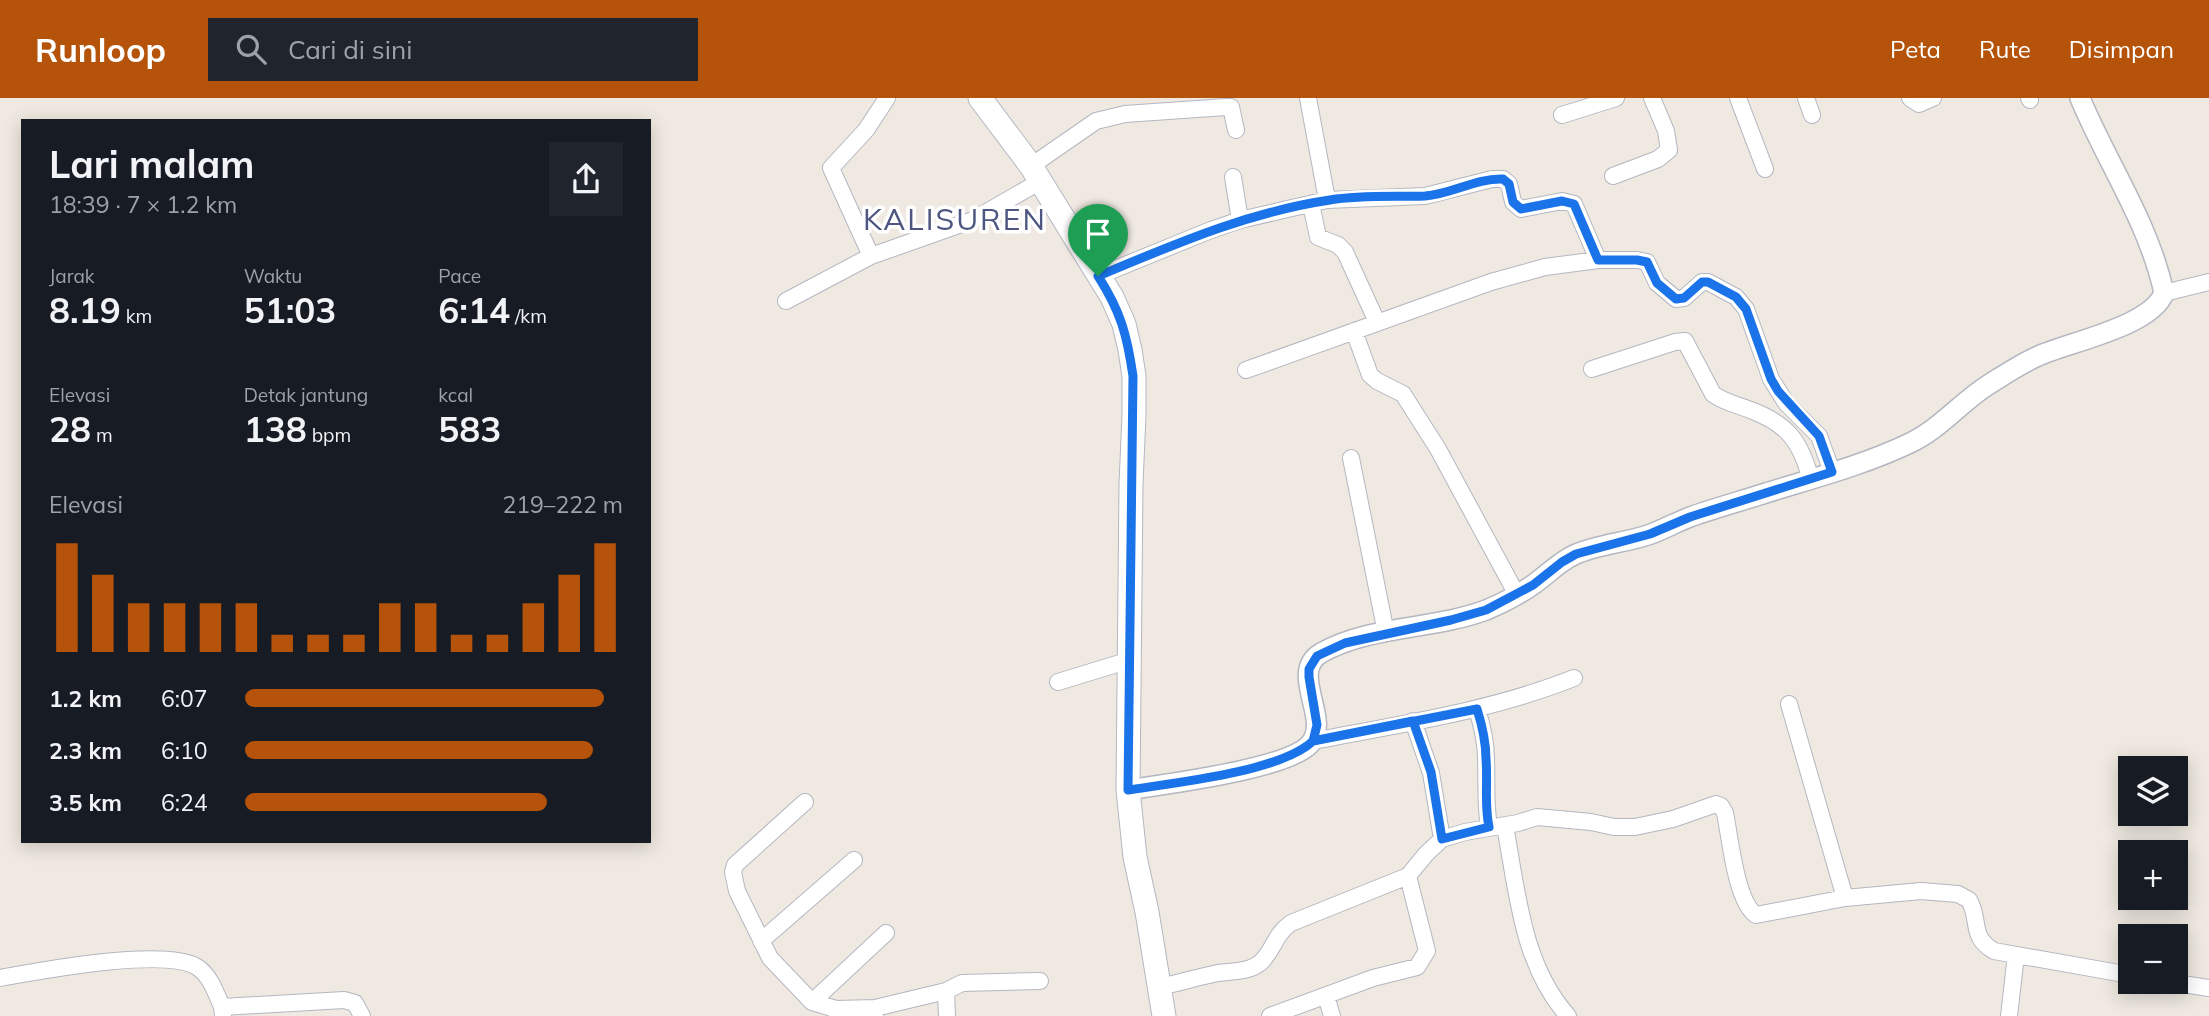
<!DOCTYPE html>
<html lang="id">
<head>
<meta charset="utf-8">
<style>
	:root { --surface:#171b24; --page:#20242c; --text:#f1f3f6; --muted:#9ea1a6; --accent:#b45309 }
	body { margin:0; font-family:Mulish,sans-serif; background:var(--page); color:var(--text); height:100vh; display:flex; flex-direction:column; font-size:26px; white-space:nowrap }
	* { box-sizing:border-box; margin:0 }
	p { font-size:23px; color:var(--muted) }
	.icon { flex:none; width:38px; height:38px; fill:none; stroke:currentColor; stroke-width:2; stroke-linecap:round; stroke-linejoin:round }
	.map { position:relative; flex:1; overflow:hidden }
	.side { position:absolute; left:21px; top:21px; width:630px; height:724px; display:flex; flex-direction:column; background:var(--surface); border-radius:0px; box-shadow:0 4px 18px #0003 }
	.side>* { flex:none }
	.controls { position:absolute; left:2118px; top:658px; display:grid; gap:14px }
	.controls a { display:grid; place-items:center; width:70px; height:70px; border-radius:0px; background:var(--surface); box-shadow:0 4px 18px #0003; font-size:35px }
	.pin { position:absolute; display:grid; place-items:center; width:60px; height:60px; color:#fff; margin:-72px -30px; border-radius:50% 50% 50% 0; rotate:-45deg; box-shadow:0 0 7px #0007 }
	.pin .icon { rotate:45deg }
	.round { display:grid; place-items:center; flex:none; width:74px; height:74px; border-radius:0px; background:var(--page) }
	.summary { display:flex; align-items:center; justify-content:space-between; height:119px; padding:0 28px }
	h1 { font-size:38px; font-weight:700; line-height:52px }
	.stats { display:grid; grid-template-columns:repeat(3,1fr); gap:10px; height:119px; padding:7px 28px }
	.stats div { display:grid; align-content:center }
	.stats b { font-size:35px; font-weight:700 }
	.stats small { font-size:19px; font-weight:400 }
	.stats p { font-size:19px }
	.chart { height:196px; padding:14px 28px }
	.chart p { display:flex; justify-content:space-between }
	.chart svg { width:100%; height:126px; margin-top:7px; stroke:var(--accent); stroke-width:6 }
	ul { padding:0 28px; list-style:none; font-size:23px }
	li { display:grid; grid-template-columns:112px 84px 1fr; align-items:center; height:52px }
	li i { height:18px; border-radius:9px; background:var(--accent) }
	header { display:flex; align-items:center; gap:42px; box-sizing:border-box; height:98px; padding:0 35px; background:var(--accent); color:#fff }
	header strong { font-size:33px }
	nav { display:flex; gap:38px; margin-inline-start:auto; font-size:24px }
	.search { width:490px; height:63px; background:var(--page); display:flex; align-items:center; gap:18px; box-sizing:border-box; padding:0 24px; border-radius:0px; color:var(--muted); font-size:26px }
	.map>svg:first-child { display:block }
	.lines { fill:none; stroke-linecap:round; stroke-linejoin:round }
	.minor-casing { stroke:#b4b7c1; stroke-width:18 }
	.tertiary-casing { stroke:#b4b7c1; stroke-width:22 }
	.secondary-casing { stroke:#b4b7c1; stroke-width:25 }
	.minor { stroke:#fff; stroke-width:16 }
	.tertiary { stroke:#fff; stroke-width:19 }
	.secondary { stroke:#fff; stroke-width:23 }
	.route-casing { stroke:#fff; stroke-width:14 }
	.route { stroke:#1a73e8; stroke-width:9 }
	.labels { text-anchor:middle; stroke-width:7; stroke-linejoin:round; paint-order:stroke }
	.quarter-label { font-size:30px; letter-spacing:2px; fill:#4d5680; stroke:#fff }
</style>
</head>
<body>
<header>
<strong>Runloop</strong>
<div class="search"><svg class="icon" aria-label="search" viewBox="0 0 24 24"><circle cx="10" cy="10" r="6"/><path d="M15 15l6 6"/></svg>Cari di sini</div>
<nav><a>Peta</a><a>Rute</a><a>Disimpan</a></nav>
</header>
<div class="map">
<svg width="2209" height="918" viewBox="0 0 2209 918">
	<rect width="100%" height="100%" fill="#efe9e1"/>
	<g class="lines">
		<defs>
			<path id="minor" d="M1308,0L1327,102
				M1738,0L1765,71
				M1806,0L1812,17
				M1910,0L1919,6L1933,0
				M2029,0L2030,2
				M1562,17L1616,0
				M1031,68L1096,23L1125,16L1226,9H1231L1236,32
				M1613,78L1658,61L1669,52L1666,33L1652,0
				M1233,79L1240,122
				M1311,106L1318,139L1338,147L1345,154L1377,224
				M871,158L831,70L866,32L887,0
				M1098,178L1211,132L1240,122L1327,102L1425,98L1492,81H1503L1509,86L1513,104L1521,111L1562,103L1574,106L1598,162
				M2164,195L2209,184
				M786,203L871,158L973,122L1039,84
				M1354,233L1370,277L1377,283L1403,296L1438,351L1517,497
				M1592,271L1675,244L1685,243L1713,296C1725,305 1739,307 1753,313C1789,327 1801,345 1811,382
				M1246,272L1491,184L1545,169L1598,162H1637L1647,164L1657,185L1676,201L1684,200L1702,184H1708L1736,199L1746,211L1771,281L1786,305L1819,338L1832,374
				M1351,360L1386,535
				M1058,584L1130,562
				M1789,606L1845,800
				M1477,611C1482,627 1486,644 1486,661C1487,685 1485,706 1489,729
				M1413,623L1431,675L1442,741
				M1313,643C1401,626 1491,613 1574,580
				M805,704L735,767L733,774L737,793L770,860L812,904L836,911L837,918
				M1505,728C1517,792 1522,867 1568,918
				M761,843L854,762
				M0,880C40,873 165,849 197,869C210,877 216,895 222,909
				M2170,884L2209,890
				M1159,889C1179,885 1198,879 1218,875C1233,873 1250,874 1261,864C1274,852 1274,837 1291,825L1408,778L1426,756L1442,741L1465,734L1518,725L1537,719L1591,724L1614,729H1635L1673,721L1716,706L1721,708L1725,715C1730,739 1736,804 1756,817L1845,800L1921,793L1958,796L1969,802C1981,823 1969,838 1994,853L2130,877
				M946,893L947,918
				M1326,898L1332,918
				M812,904L886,835
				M836,911L875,910
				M223,918L222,909L344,902L355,905L362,918
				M875,918V910L946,893L962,885L1040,883
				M1270,918L1373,880L1417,869L1427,853L1408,778
				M2009,918L2016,857"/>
			<path id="tertiary" d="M1128,692C1165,686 1288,671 1310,646C1332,621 1288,575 1321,555C1371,527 1433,532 1486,512C1503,505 1520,496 1534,486C1548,476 1559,464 1574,457C1598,446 1626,445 1651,436C1664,431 1677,424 1690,419C1715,410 1741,403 1766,395C1814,380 1864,367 1910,345C1940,331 1961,304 1988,287C2004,277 2019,267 2036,259C2068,244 2151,229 2164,195C2149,125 2107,65 2080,0"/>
			<path id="secondary" d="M980,0L1031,68L1112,199L1124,226L1130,252L1134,278V317L1131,386L1128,692L1135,759L1147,814L1164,918"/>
		</defs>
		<use href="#minor" class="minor-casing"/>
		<use href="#tertiary" class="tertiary-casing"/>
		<use href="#secondary" class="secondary-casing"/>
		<use href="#minor" class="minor"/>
		<use href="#tertiary" class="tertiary"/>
		<use href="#secondary" class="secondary"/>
	</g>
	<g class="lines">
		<defs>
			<path id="route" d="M1098,178C1121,214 1127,237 1133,278L1128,692C1174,685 1280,674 1313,643L1413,623L1431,674L1442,741L1489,729C1484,705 1488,685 1486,661C1486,644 1482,627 1477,611L1313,643L1317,627L1309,579V571L1317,558L1345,545L1451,522L1486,512L1533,487L1562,464L1576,456L1650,436L1690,419L1832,374L1819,338L1778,293L1771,281L1746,211L1736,199L1708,184H1702L1684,200L1676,201L1657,185L1647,164L1637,162H1598L1574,106L1562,103L1521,111L1513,104L1509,86L1503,81C1476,80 1452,96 1425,98C1394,99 1361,97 1330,102C1248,114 1173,147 1098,178"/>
		</defs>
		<use href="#route" class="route-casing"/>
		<use href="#route" class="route"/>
	</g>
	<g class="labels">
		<g class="quarter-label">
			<text x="955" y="132">KALISUREN</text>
		</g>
	</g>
</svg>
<div class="controls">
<a><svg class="icon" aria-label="layers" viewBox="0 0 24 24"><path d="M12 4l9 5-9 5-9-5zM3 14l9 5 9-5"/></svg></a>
<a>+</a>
<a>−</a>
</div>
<div class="pin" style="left:1098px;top:178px;background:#1e9e55"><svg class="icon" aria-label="arrive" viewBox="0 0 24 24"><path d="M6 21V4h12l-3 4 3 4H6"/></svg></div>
<section class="side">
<div class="summary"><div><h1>Lari malam</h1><p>18:39 · 7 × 1.2 km</p></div><a class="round"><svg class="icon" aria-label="share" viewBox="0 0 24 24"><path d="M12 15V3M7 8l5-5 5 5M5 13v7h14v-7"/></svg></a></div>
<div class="stats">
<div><p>Jarak</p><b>8.19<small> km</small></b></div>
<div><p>Waktu</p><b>51:03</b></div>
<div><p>Pace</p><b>6:14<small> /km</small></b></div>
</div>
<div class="stats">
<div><p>Elevasi</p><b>28<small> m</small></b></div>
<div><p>Detak jantung</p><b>138<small> bpm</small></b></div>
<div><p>kcal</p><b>583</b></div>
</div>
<div class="chart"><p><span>Elevasi</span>219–222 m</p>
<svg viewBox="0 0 160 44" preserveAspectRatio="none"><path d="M5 44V6M15 44V17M25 44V27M35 44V27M45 44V27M55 44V27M65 44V38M75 44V38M85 44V38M95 44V27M105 44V27M115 44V38M125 44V38M135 44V27M145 44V17M155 44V6"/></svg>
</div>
<ul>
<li><b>1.2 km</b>6:07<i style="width:95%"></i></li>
<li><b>2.3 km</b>6:10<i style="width:92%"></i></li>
<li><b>3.5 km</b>6:24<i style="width:80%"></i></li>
</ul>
</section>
</div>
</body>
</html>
